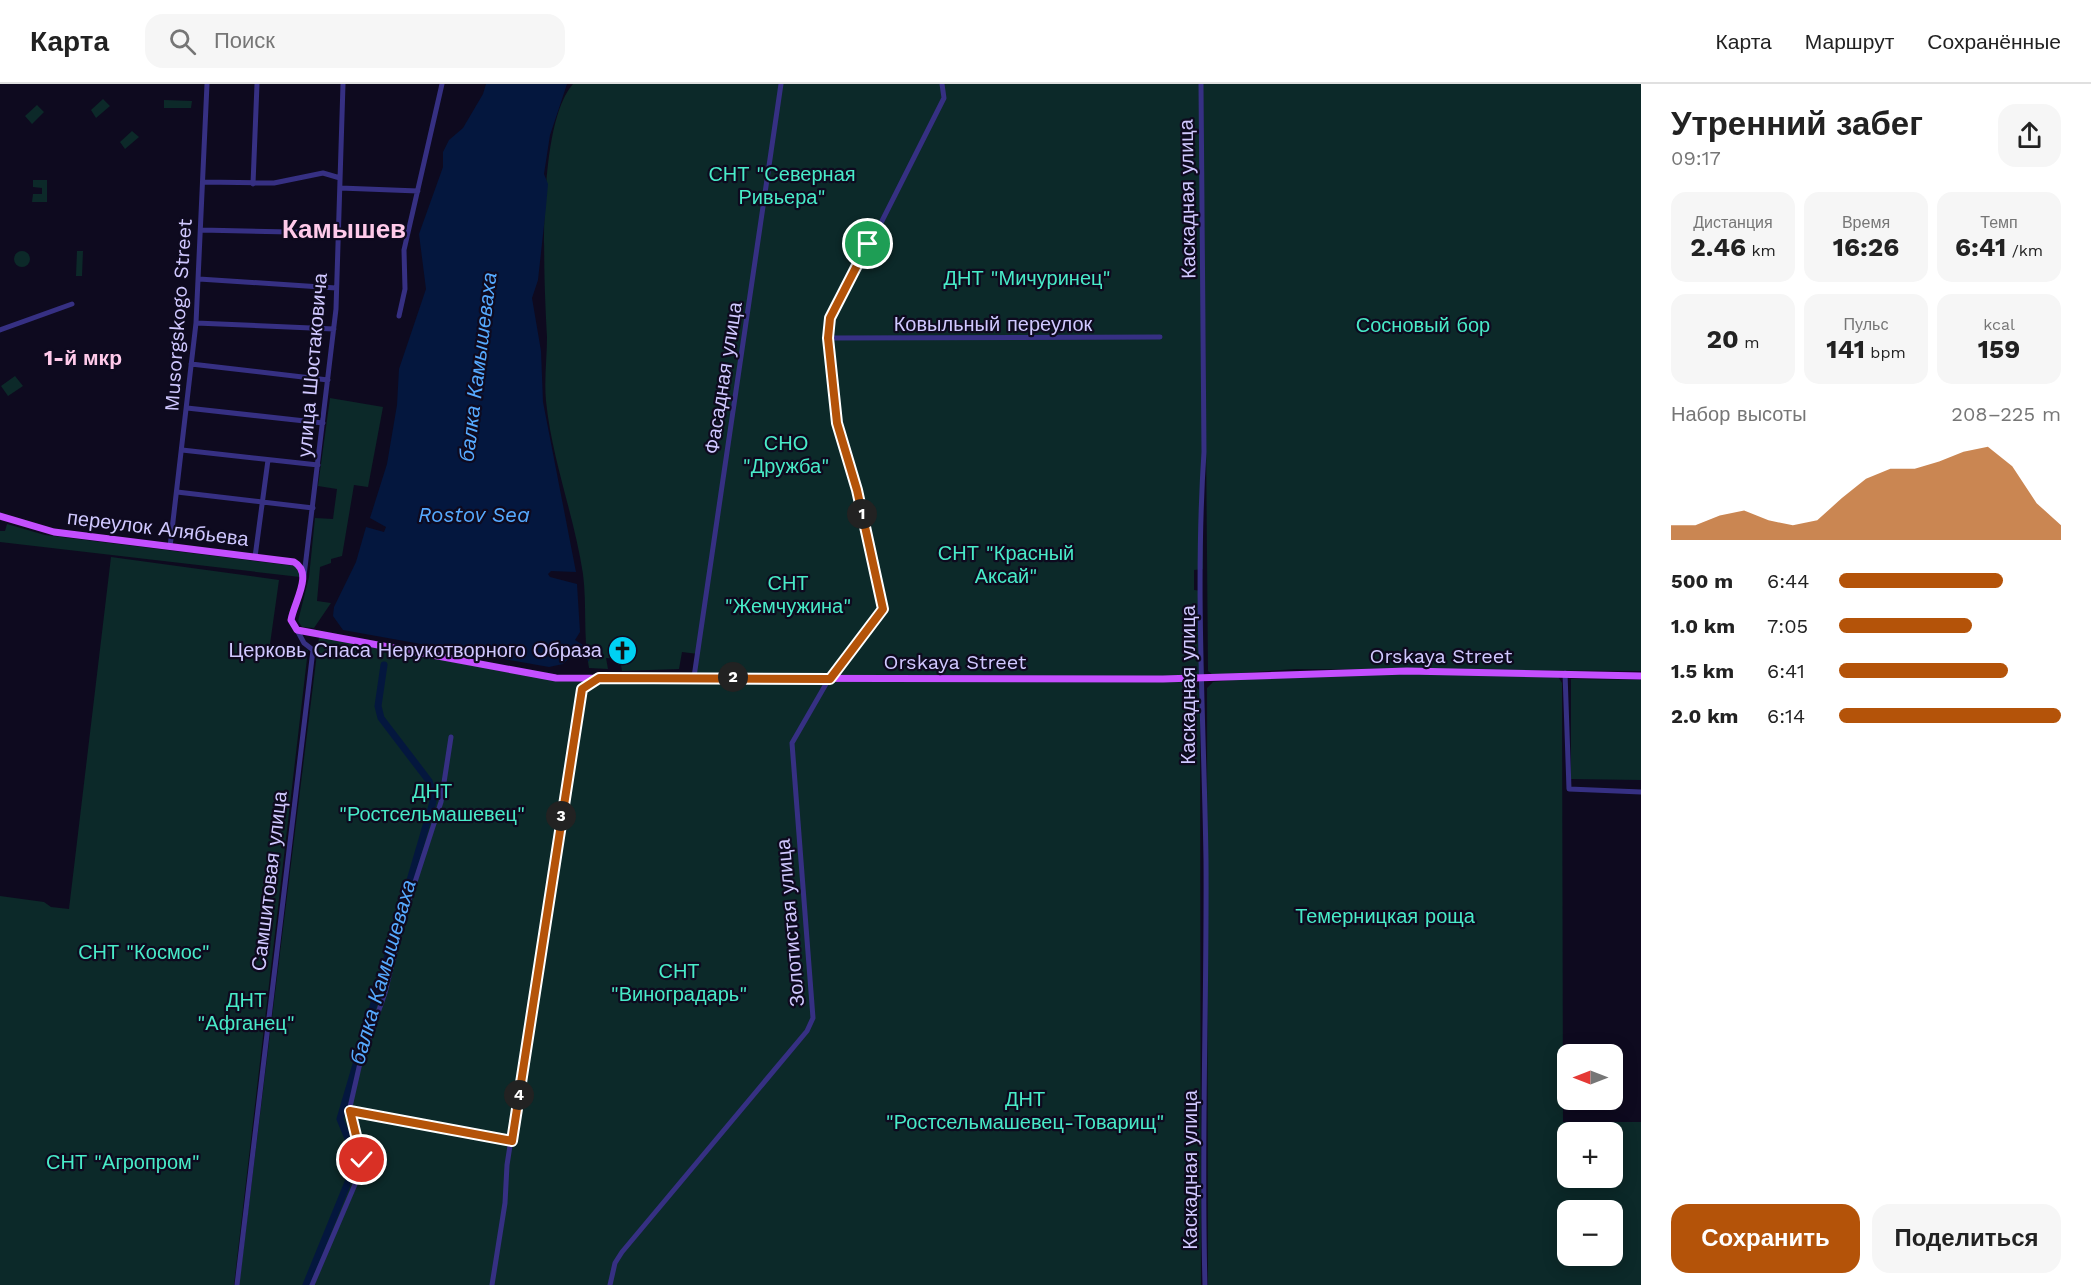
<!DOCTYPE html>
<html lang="ru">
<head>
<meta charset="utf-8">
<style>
	:root { --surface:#fff; --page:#f6f6f6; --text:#222; --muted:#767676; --line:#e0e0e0; --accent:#b45309 }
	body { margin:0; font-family:"Work Sans",sans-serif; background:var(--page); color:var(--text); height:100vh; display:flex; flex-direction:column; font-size:22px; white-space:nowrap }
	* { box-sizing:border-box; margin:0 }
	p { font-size:20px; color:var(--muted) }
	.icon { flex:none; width:33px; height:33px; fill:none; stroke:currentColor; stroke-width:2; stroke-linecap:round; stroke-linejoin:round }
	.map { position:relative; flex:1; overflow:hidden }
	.drawer { display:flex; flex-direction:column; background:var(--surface); width:450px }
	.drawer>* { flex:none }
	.needle { width:39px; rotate:270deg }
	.buttons { position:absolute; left:1557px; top:960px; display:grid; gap:12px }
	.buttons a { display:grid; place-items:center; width:66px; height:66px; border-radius:12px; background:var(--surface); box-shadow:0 3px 15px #0003; font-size:30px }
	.pin { position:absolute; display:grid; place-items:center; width:51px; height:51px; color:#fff; margin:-26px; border:3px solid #fff; border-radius:50%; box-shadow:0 2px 6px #0007 }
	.km { position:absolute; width:30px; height:30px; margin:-15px; border-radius:50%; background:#222; color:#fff; font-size:16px; line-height:30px; text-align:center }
	.round { display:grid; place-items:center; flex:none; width:63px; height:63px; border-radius:18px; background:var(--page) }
	.headline { display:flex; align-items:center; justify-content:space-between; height:102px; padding:0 30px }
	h1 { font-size:33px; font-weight:700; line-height:45px }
	.figures { display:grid; grid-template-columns:repeat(3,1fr); gap:9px; height:102px; padding:6px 30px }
	.figures div { display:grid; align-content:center; border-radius:15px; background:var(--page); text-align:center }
	.figures b { font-size:26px; font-weight:700 }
	.figures small { font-size:16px; font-weight:400 }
	.figures p { font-size:16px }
	.chart { height:168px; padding:12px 30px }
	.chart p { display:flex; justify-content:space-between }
	.chart svg { width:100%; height:108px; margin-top:6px; fill:var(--accent); opacity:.7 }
	.action { display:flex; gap:12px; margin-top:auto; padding:12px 30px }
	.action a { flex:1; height:69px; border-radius:18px; background:var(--accent); color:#fff; font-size:24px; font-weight:700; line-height:69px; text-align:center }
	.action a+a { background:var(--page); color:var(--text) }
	ul { padding:0 30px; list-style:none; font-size:20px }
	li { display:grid; grid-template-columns:96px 72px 1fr; align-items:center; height:45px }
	li i { height:15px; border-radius:8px; background:var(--accent) }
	header { display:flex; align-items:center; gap:36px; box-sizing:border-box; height:84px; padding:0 30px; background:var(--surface); border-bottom:2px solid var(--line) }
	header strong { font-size:28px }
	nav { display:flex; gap:33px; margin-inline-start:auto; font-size:21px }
	.search { width:420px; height:54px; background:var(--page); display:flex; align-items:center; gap:15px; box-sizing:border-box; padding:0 21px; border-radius:18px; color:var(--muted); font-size:22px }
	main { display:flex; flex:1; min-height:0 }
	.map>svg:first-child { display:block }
	.green { fill:#0c2929; fill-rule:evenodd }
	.water { fill:#04173e }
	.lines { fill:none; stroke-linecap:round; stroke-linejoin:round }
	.river { stroke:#04173e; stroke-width:7 }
	.minor { stroke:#363083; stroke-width:5 }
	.major { stroke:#c44fff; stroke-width:7 }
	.route-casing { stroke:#fff; stroke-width:12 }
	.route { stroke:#b45309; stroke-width:8 }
	.labels { text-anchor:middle; stroke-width:4.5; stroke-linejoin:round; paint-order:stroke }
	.park-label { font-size:20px; fill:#48ebc8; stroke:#0e0a1f }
	.street-label { font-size:20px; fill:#d0c8ff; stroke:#0e0a1f }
	.poi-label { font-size:20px; fill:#d0c8ff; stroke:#0e0a1f; text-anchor:end }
	.neighbourhood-label { font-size:21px; font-weight:bold; fill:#ffcaea; stroke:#0e0a1f }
	.water-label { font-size:21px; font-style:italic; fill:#56aaff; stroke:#0e0a1f }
	.district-label { font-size:26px; font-weight:bold; fill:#ffcaea; stroke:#0e0a1f }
</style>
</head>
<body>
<header>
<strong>Карта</strong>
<div class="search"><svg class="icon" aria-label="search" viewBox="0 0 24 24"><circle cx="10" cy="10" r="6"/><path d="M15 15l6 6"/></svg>Поиск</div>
<nav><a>Карта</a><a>Маршрут</a><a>Сохранённые</a></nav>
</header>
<main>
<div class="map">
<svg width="1641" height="1201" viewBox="0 0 1641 1201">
	<rect width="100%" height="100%" fill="#0e0a1f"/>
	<path class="green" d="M573,0H1201L1203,485L1194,486V506L1201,507V589L1191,597L1200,607L1201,1201H239L319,553L540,594L835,595L852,569L846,566L839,575L843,576L835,588H831V592H695L698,570L682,568L679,585L622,587L620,575L606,574L608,585L589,584C583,553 587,521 583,490C574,431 552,376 546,317C544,296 547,274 547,253C544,197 536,42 573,0Z
		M1203,0H1641V587L1295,585L1213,591L1208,587Z
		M103,15L110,22L96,34L91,26Z
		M164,16L192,17L191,24H164Z
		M37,21L44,28L32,40L25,32Z
		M132,47L139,53L125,65L120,58Z
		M33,96H47V118H32L33,110H42V104L33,103Z
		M77,167H83L82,192H76Z
		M14 175a8 8 0 1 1 16 0a8 8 0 1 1-16 0Z
		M15,292L23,302L8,312L1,302Z
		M330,314L383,323L368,403L354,401L342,472L331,475V479L320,483L317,517L331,519L314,544L302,543L298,537L309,493L315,434L333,435L337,405L318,402Z
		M7,440L45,451L295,482L300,488V493L0,458V447H5Z
		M111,473L279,496L270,560L308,566L234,1201H0V812L44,818L51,823L69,825Z
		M1405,590L1557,591L1562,599L1563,1038H1641V1201H1208L1207,604L1213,598L1269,592ZM1568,1048H1612V1094H1568ZM1568,1126H1612V1172H1568Z
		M1571,595L1641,596V696L1571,695Z"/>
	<path class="water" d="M486,0H567L550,51L544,90L548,100L546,123L538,196L532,214L541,267L543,318L576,488L551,487L548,490L550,493L577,500L580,548L575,556L583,561L587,560L590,568L589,578L583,569L576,568L563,580L549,583L343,546L333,532L334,523L356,478L366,443L384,448L386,443L370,434L387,380L397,321L399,285L426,205L419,150L443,83V68L449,56L463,44L483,10Z"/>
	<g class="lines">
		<path class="river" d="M306,1201L355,1081V1072L340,1035L433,718V709L429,697L381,634L378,622L384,581"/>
		<path class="minor" d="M1201,0L1204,368C1195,503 1204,640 1206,776C1207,917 1201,1059 1205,1201
			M203,98L274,99L323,89L340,94
			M253,100L257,0
			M340,104L418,107
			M201,146L338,149
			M199,195L336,204
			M399,232L405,205L404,166L442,0
			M196,239L334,245
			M0,246L72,220
			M827,254L1160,253
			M191,280L328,296
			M187,324L323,339
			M182,366L318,381
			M177,408L313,424
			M170,463L196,239L207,0
			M255,473L268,376
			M304,492L336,225L343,0
			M1565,589L1569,705L1641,708
			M694,593L781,0
			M350,1027L433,1044L512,1057
			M237,1201L313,566L304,559L297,546
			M312,1201L362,1084V1071L350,1023L360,979L385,909L402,838L441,718L451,653
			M492,1201L505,1119L507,1081L580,610L582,605L598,595
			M610,1201L615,1179L622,1168L807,947L813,934L792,659L826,600L883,525L857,406L837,339L828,244L944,14L942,0"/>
		<path class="major" d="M0,432L54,448L294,478C314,489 294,518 291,536L297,546L556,594L1163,595L1407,587L1641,592"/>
	</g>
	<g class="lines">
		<defs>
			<path id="route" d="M362,1076L350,1027L512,1057L582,605L599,594L830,595L883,525L857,406L837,339L828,254L830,234L868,160"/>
		</defs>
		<use href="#route" class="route-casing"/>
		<use href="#route" class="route"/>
	</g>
	<defs>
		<symbol id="church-disc" viewBox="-11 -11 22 22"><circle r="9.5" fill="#00d1f3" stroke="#0e0a1f"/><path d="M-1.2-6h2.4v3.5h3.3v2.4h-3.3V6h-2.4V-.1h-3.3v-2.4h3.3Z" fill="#111"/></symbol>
	</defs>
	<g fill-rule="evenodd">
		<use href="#church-disc" x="606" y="550" width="33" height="33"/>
	</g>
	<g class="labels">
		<g class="park-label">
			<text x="782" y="97">СНТ "Северная<tspan x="782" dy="23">Ривьера"</tspan></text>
			<text x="1027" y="201">ДНТ "Мичуринец"</text>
			<text x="1423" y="248">Сосновый бор</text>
			<text x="786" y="366">СНО<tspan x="786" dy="23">"Дружба"</tspan></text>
			<text x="1006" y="476">СНТ "Красный<tspan x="1006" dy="23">Аксай"</tspan></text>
			<text x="788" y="506">СНТ<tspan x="788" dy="23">"Жемчужина"</tspan></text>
			<text x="432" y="714">ДНТ<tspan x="432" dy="23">"Ростсельмашевец"</tspan></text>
			<text x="1385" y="839">Темерницкая роща</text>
			<text x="144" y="875">СНТ "Космос"</text>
			<text x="679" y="894">СНТ<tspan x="679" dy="23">"Виноградарь"</tspan></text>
			<text x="246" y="923">ДНТ<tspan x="246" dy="23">"Афганец"</tspan></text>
			<text x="1025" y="1022">ДНТ<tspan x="1025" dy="23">"Ростсельмашевец-Товарищ"</tspan></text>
			<text x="123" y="1085">СНТ "Агропром"</text>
		</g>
		<g class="street-label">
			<text transform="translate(1187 115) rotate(-91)" y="7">Каскадная улица</text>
			<text transform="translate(178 231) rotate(-86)" y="7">Musorgskogo Street</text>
			<text x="993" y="247">Ковыльный переулок</text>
			<text transform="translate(312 281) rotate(-85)" y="7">улица Шостаковича</text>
			<text transform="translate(723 294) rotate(-81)" y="7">Фасадная улица</text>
			<text transform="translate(158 444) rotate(7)" y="7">переулок Алябьева</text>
			<text x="1441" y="579">Orskaya Street</text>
			<text x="955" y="585">Orskaya Street</text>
			<text transform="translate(1188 601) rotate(-90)" y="7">Каскадная улица</text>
			<text transform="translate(269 797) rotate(-83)" y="7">Самшитовая улица</text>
			<text transform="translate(790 839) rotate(-95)" y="7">Золотистая улица</text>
			<text transform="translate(1190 1086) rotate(-90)" y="7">Каскадная улица</text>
		</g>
		<g class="poi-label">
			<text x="602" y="573">Церковь Спаса Нерукотворного Образа</text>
		</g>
		<g class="neighbourhood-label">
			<text x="83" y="281">1-й мкр</text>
		</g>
		<g class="water-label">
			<text transform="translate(478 283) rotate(-83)" y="7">балка Камышеваха</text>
			<text x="474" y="438">Rostov Sea</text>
			<text transform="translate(383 888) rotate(-74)" y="7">балка Камышеваха</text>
		</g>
		<g class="district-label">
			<text x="344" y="154">Камышев</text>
		</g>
	</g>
</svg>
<div class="buttons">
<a><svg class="needle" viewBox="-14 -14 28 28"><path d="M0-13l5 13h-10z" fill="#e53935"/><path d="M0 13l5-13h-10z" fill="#767676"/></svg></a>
<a>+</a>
<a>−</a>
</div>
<div class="pin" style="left:868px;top:160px;background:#1e9e55"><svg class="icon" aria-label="arrive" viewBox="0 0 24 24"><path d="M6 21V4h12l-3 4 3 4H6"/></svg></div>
<div class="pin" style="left:362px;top:1076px;background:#d93025"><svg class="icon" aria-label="check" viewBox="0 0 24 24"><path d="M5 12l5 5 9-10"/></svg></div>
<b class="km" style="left:862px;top:430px">1</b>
<b class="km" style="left:733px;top:593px">2</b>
<b class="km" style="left:561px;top:732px">3</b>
<b class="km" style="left:519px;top:1011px">4</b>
</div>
<section class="drawer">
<div class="headline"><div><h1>Утренний забег</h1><p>09:17</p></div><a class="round"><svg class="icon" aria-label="share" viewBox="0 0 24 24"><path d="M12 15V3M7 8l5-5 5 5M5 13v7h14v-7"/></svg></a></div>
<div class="figures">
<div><p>Дистанция</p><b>2.46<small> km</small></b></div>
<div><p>Время</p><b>16:26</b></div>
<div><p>Темп</p><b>6:41<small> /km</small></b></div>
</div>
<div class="figures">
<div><b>20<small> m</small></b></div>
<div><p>Пульс</p><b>141<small> bpm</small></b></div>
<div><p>kcal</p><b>159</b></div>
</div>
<div class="chart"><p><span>Набор высоты</span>208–225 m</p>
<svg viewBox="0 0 160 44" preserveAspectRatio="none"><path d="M0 44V38L10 38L20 34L30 32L40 36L50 38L60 36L70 27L80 19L90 15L100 15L110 12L120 8L130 6L140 14L150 29L160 38V44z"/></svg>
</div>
<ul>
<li><b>500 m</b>6:44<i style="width:74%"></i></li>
<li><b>1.0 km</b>7:05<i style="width:60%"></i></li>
<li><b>1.5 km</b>6:41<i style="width:76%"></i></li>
<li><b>2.0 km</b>6:14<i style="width:100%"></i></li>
</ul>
<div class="action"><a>Сохранить</a><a>Поделиться</a></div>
</section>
</main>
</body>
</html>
